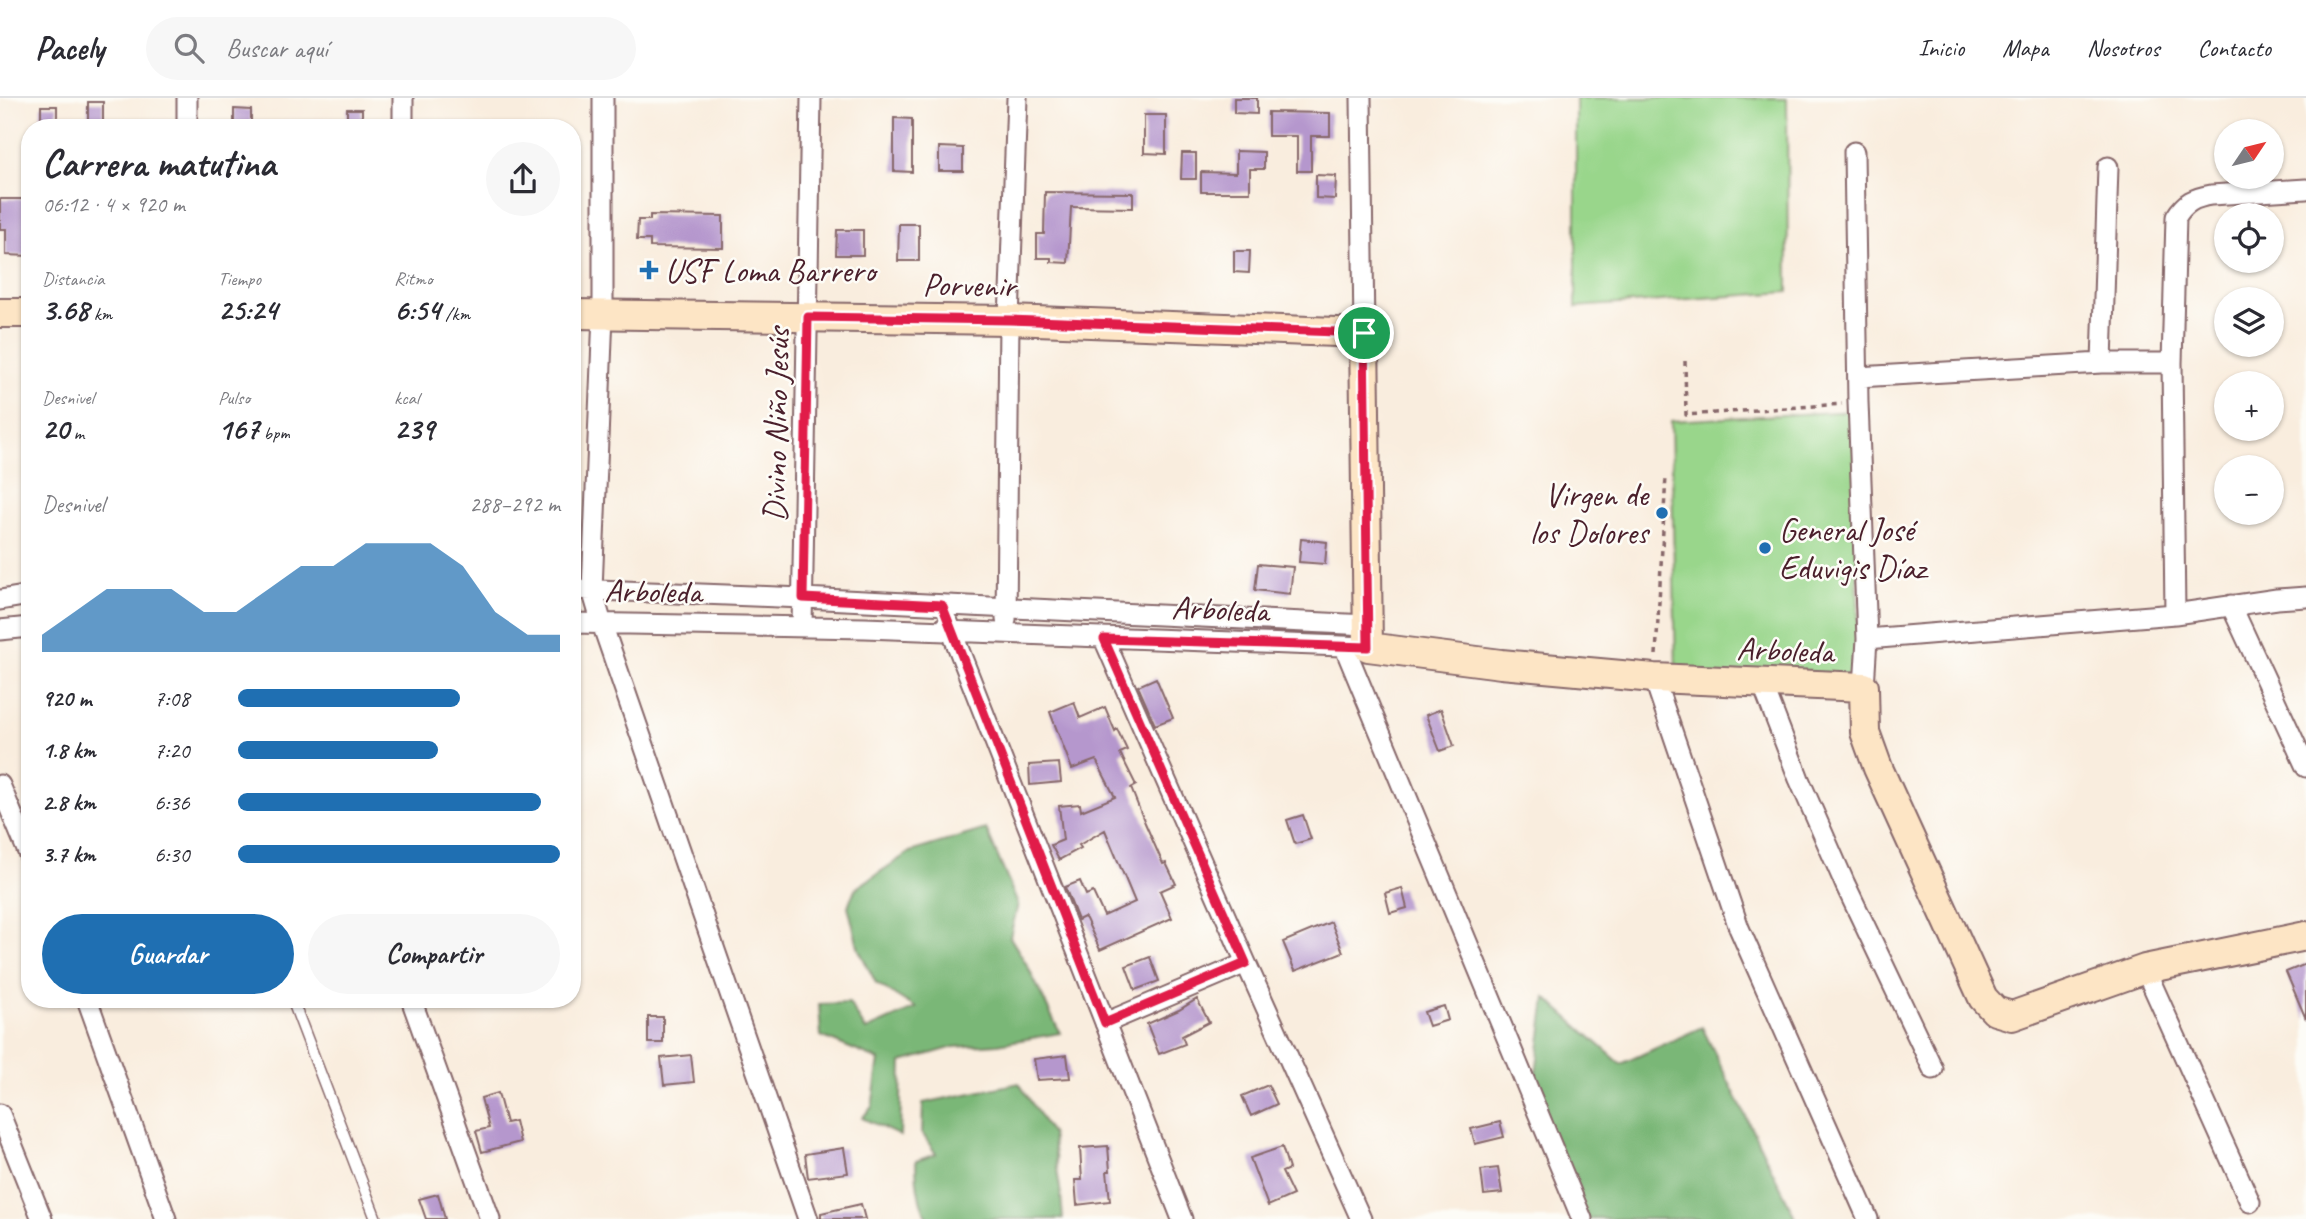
<!DOCTYPE html>
<html lang="es">
<head>
<meta charset="utf-8">
<style>
	:root { --surface:#fff; --page:#f7f7f7; --text:#2b2b33; --muted:#7c7c81; --line:#e1e1e2; --accent:#1f6fb2 }
	body { margin:0; font-family:Caveat,sans-serif; background:var(--page); color:var(--text); height:100vh; display:flex; flex-direction:column; font-size:26px; white-space:nowrap }
	* { box-sizing:border-box; margin:0 }
	p { font-size:23px; color:var(--muted) }
	.icon { flex:none; width:38px; height:38px; fill:none; stroke:currentColor; stroke-width:2; stroke-linecap:round; stroke-linejoin:round }
	.map { position:relative; flex:1; overflow:hidden }
	.side { position:absolute; left:21px; top:21px; width:560px; height:889px; display:flex; flex-direction:column; background:var(--surface); border-radius:28px; box-shadow:0 2px 5px #0004 }
	.side>* { flex:none }
	.needle { width:46px; rotate:55deg }
	.controls { position:absolute; left:2214px; top:21px; display:grid; gap:14px }
	.controls a { display:grid; place-items:center; width:70px; height:70px; border-radius:50%; background:var(--surface); box-shadow:0 2px 5px #0004; font-size:35px }
	.pin { position:absolute; display:grid; place-items:center; width:60px; height:60px; color:#fff; margin:-30px; border:4px solid #fff; border-radius:50%; box-shadow:0 2px 7px #0007 }
	.round { display:grid; place-items:center; flex:none; width:74px; height:74px; border-radius:37px; background:var(--page) }
	.head { display:flex; align-items:center; justify-content:space-between; height:119px; padding:0 21px }
	h1 { font-size:38px; font-weight:700; line-height:52px }
	.metrics { display:grid; grid-template-columns:repeat(3,1fr); gap:10px; height:119px; padding:7px 21px }
	.metrics div { display:grid; align-content:center }
	.metrics b { font-size:30px; font-weight:700 }
	.metrics small { font-size:19px; font-weight:400 }
	.metrics p { font-size:19px }
	.chart { height:196px; padding:14px 21px }
	.chart p { display:flex; justify-content:space-between }
	.chart svg { width:100%; height:126px; margin-top:7px; fill:var(--accent); opacity:.7 }
	.action { display:flex; gap:14px; margin-top:auto; padding:14px 21px }
	.action a { flex:1; height:80px; border-radius:42px; background:var(--accent); color:#fff; font-size:28px; font-weight:700; line-height:80px; text-align:center }
	.action a+a { background:var(--page); color:var(--text) }
	ul { padding:0 21px; list-style:none; font-size:23px }
	li { display:grid; grid-template-columns:112px 84px 1fr; align-items:center; height:52px }
	li i { height:18px; border-radius:9px; background:var(--accent) }
	header { display:flex; align-items:center; gap:42px; box-sizing:border-box; height:98px; padding:0 35px; background:var(--surface); border-bottom:2px solid var(--line) }
	header strong { font-size:33px }
	nav { display:flex; gap:38px; margin-inline-start:auto; font-size:24px }
	.search { width:490px; height:63px; background:var(--page); display:flex; align-items:center; gap:18px; box-sizing:border-box; padding:0 24px; border-radius:38px; color:var(--muted); font-size:26px }
	.map>svg:first-child { display:block }
	.green { fill:#99d68b; stroke:#727a5b; stroke-width:2 }
	.forest { fill:#7ab777; stroke:#626b51; stroke-width:2 }
	.building { fill:#b597cd }
	.lines { fill:none; stroke-linecap:round; stroke-linejoin:round }
	.lane-casing { stroke:#87676a; stroke-width:13 }
	.street-casing { stroke:#87676a; stroke-width:23 }
	.secondary-casing { stroke:#87676a; stroke-width:32 }
	.path { stroke:#87676a; stroke-width:3.5; stroke-dasharray:5 5; stroke-linecap:butt }
	.lane { stroke:#fff; stroke-width:10 }
	.street { stroke:#fff; stroke-width:19 }
	.secondary { stroke:#fde5c5; stroke-width:28 }
	.route-casing { stroke:#fff; stroke-width:14 }
	.route { stroke:#e11d48; stroke-width:9 }
	.poi-dot { fill:#1f6fb2; stroke:#fdfcf7; stroke-width:2.5 }
	.labels { text-anchor:middle; stroke-width:5; stroke-linejoin:round; paint-order:stroke }
	.poi-label { font-size:33px; fill:#4a1f2b; stroke:#fdfcf7; text-anchor:start }
	.street-label { font-size:33px; fill:#4a1f2b; stroke:#fdfcf7 }
</style>
</head>
<body>
<header>
<strong>Pacely</strong>
<div class="search"><svg class="icon" aria-label="search" viewBox="0 0 24 24"><circle cx="10" cy="10" r="6"/><path d="M15 15l6 6"/></svg>Buscar aquí</div>
<nav><a>Inicio</a><a>Mapa</a><a>Nosotros</a><a>Contacto</a></nav>
</header>
<div class="map">
<svg width="2306" height="1121" viewBox="0 0 2306 1121">
	<rect width="100%" height="100%" fill="#fdfcf7"/>
	<filter id="ink" filterUnits="userSpaceOnUse"><feTurbulence type="fractalNoise" baseFrequency=".0143" numOctaves="2"/><feDisplacementMap in="SourceGraphic" scale="14" xChannelSelector="R" yChannelSelector="G"/><feConvolveMatrix kernelMatrix="1 2 1 2 8 2 1 2 1" color-interpolation-filters="sRGB"/></filter>
	<filter id="wash" filterUnits="userSpaceOnUse"><feTurbulence type="fractalNoise" baseFrequency=".00686" numOctaves="4" result="noise"/><feDisplacementMap in="SourceGraphic" scale="28" xChannelSelector="R" yChannelSelector="G"/><feGaussianBlur stdDeviation="1.57" result="paint"/><feColorMatrix in="noise" values="0 0 0 0 0 0 0 0 0 0 0 0 0 0 0 0 0 1.4 0 .05"/><feComposite in="paint" operator="in"/></filter>
	<g filter="url(#wash)">
		<rect width="100%" height="100%" fill="#f9edde"/>
		<path class="green" d="M1576,0H1787L1788,194L1576,209Z
			M1855,313L1859,577L1676,578L1671,323Z"/>
		<path class="forest" d="M986,731L1018,806L1010,839L1027,867L1060,935L998,946L954,949L902,964L900,1038L862,1020L872,1009L879,962L821,938L819,906L849,905L866,932L916,910L876,885L859,852L848,808L855,791L910,754Z
			M1546,900L1621,966L1702,929L1796,1121H1573L1530,1019Z
			M1019,985L1052,1037L1061,1097L1063,1121H929C918,1107 916,1080 916,1063L936,1056L922,1035L923,1005Z"/>
		<g id="blocks">
			<path class="building" d="M1234,0H1257V16L1234,15Z
				M88,4H103V30H88Z
				M41,8H57V30H41Z
				M234,11L251,12V30H234Z
				M347,11H362V30H347Z
				M1268,14L1330,15V38H1311V73H1297V38H1268Z
				M1144,17H1166V56L1144,55Z
				M894,20L912,21V74L894,73Z
				M939,49L963,50V73H939Z
				M1236,53L1264,54V71H1250V94H1201V74L1236,75Z
				M1182,55H1196V81H1181Z
				M1316,77L1336,78L1335,101L1316,100Z
				M1045,94L1133,95V110L1071,109L1068,165L1051,164V160H1037V136H1044Z
				M0,101H30V158L6,157V131H0Z
				M650,117L723,118V150L650,149V142H637L638,122H650Z
				M899,126H919V163H898Z
				M837,132H863V157H836Z
				M1234,153H1250L1249,175L1234,174Z
				M1301,441L1327,444L1325,466L1299,464Z
				M1258,466L1293,469L1290,496L1255,492Z
				M1156,580L1173,620L1155,627L1138,588Z
				M1074,604L1080,620L1105,609L1115,633L1117,631L1127,652L1120,655L1136,687L1131,690L1145,725L1163,766L1166,765L1176,786L1160,793L1172,820L1100,852L1086,821L1084,819L1078,822L1065,789L1080,783L1086,797L1093,794L1104,818L1135,804L1105,732L1079,747L1081,750L1059,762L1051,747L1063,742L1059,708L1080,706L1081,713L1115,699L1096,662L1072,671L1050,614Z
				M1441,611L1454,648L1440,653L1426,617Z
				M1059,665L1061,684L1030,687L1029,667Z
				M1303,717L1311,741L1295,746L1287,722Z
				M1402,790L1407,810L1390,815L1385,795Z
				M1331,824L1343,854L1295,873L1283,844Z
				M1150,859L1159,883L1135,892L1126,868Z
				M2306,866V921L2286,874Z
				M1197,901L1209,924L1182,938L1185,946L1159,956L1147,926L1179,912Z
				M1444,908L1448,922L1429,928L1424,914Z
				M648,919H663V945H648Z
				M691,957L694,984L664,987L661,960Z
				M1067,957L1070,980L1037,982L1034,961Z
				M1268,987L1277,1006L1251,1018L1242,998Z
				M498,995L506,1025L515,1023L520,1044L482,1054L476,1033L489,1030L481,1000Z
				M1500,1024L1504,1039L1475,1046L1471,1031Z
				M1108,1048L1110,1073H1107L1110,1103L1077,1107L1075,1082H1082L1080,1050Z
				M1282,1049L1289,1071L1282,1074L1293,1097L1268,1108L1250,1060Z
				M844,1050L848,1075L808,1080L805,1056Z
				M1498,1070L1502,1095L1484,1097L1481,1072Z
				M438,1096L445,1121H426L419,1101Z
				M861,1106L865,1121H821V1115Z"/>
		</g>
	</g>
	<g filter="url(#ink)">
		<use href="#blocks" fill-opacity="0" stroke="#87676a" stroke-width="2"/>
		<g class="lines">
			<defs>
				<path id="lane" d="M292,901L376,1121"/>
				<path id="street" d="M403,0V30
					M603,0V216L592,492L602,526L808,1121
					M1361,0L1364,235
					M187,30V0
					M1854,54L1858,304L1867,541L1864,589
					M2102,265L2108,69
					M1858,279L2102,265H2172
					M572,491L803,500L1368,527
					M0,502L30,497
					M2231,507L2306,669
					M2175,516L2172,265L2176,119C2185,104 2194,100 2211,97L2306,91
					M1006,522L1009,222L1017,0
					M948,524L1182,1121
					M572,525L865,530L1368,549
					M802,529L811,0
					M0,532L30,529
					M1104,541L1246,865L1361,1121
					M1867,541L2175,516L2277,501L2306,499
					M1345,550L1582,1121
					M1654,580L1739,830L1868,1121
					M1762,585L1799,681L1845,786L1933,971
					M0,687L30,759
					M2145,871L2250,1104
					M87,901L166,1121
					M411,901L490,1121
					M1105,925L1246,865
					M0,1016L42,1121"/>
				<path id="secondary" d="M0,215H30
					M572,216L1009,222L1364,235L1368,549L1501,566L1654,580L1864,589L1865,634L1878,670L1983,900L1995,913L2012,918L2145,871L2306,838"/>
			</defs>
			<use href="#lane" class="lane-casing"/>
			<use href="#street" class="street-casing"/>
			<use href="#secondary" class="secondary-casing"/>
			<path class="path" d="M1685,263L1686,317L1842,306
				M1656,557L1666,378"/>
			<use href="#lane" class="lane"/>
			<use href="#street" class="street"/>
			<use href="#secondary" class="secondary"/>
		</g>
	</g>
	<g class="lines" filter="url(#ink)">
		<defs>
			<path id="route" d="M808,219L1009,222L1364,235L1368,549L1104,541L1246,865L1105,925L942,507L803,500Z"/>
		</defs>
		<use href="#route" class="route-casing"/>
		<use href="#route" class="route"/>
	</g>
	<g class="poi-dot">
		<path d="M645.5 161.5h7v7h7v7h-7v7h-7v-7h-7v-7h7z"/>
		<circle cx="1662" cy="415" r="7"/>
		<circle cx="1765" cy="450" r="7"/>
	</g>
	<g class="labels">
		<g class="poi-label">
			<text x="665" y="184">USF Loma Barrero</text>
			<text x="1648" y="408" text-anchor="end">Virgen de<tspan x="1648" dy="38">los Dolores</tspan></text>
			<text x="1779" y="443">General José<tspan x="1779" dy="38">Eduvigis Díaz</tspan></text>
		</g>
		<g class="street-label">
			<text transform="translate(969 186) rotate(1)" y="12">Porvenir</text>
			<text transform="translate(775 327) rotate(-89)" y="12">Divino Niño Jesús</text>
			<text transform="translate(653 492) rotate(1)" y="12">Arboleda</text>
			<text transform="translate(1220 510) rotate(2)" y="12">Arboleda</text>
			<text transform="translate(1785 551) rotate(2)" y="12">Arboleda</text>
		</g>
	</g>
</svg>
<div class="controls">
<a><svg class="needle" viewBox="-14 -14 28 28"><path d="M0-13l5 13h-10z" fill="#e53935"/><path d="M0 13l5-13h-10z" fill="#7c7c81"/></svg></a>
<a><svg class="icon" aria-label="locate" viewBox="0 0 24 24"><circle cx="12" cy="12" r="6"/><path d="M12 2v4M12 18v4M2 12h4M18 12h4"/></svg></a>
<a><svg class="icon" aria-label="layers" viewBox="0 0 24 24"><path d="M12 4l9 5-9 5-9-5zM3 14l9 5 9-5"/></svg></a>
<a>+</a>
<a>−</a>
</div>
<div class="pin" style="left:1364px;top:235px;background:#1e9e55"><svg class="icon" aria-label="arrive" viewBox="0 0 24 24"><path d="M6 21V4h12l-3 4 3 4H6"/></svg></div>
<section class="side">
<div class="head"><div><h1>Carrera matutina</h1><p>06:12 · 4 × 920 m</p></div><a class="round"><svg class="icon" aria-label="share" viewBox="0 0 24 24"><path d="M12 15V3M7 8l5-5 5 5M5 13v7h14v-7"/></svg></a></div>
<div class="metrics">
<div><p>Distancia</p><b>3.68<small> km</small></b></div>
<div><p>Tiempo</p><b>25:24</b></div>
<div><p>Ritmo</p><b>6:54<small> /km</small></b></div>
</div>
<div class="metrics">
<div><p>Desnivel</p><b>20<small> m</small></b></div>
<div><p>Pulso</p><b>167<small> bpm</small></b></div>
<div><p>kcal</p><b>239</b></div>
</div>
<div class="chart"><p><span>Desnivel</span>288–292 m</p>
<svg viewBox="0 0 160 44" preserveAspectRatio="none"><path d="M0 44V38L10 30L20 22L30 22L40 22L50 30L60 30L70 22L80 14L90 14L100 6L110 6L120 6L130 14L140 30L150 38L160 38V44z"/></svg>
</div>
<ul>
<li><b>920 m</b>7:08<i style="width:69%"></i></li>
<li><b>1.8 km</b>7:20<i style="width:62%"></i></li>
<li><b>2.8 km</b>6:36<i style="width:94%"></i></li>
<li><b>3.7 km</b>6:30<i style="width:100%"></i></li>
</ul>
<div class="action"><a>Guardar</a><a>Compartir</a></div>
</section>
</div>
</body>
</html>
